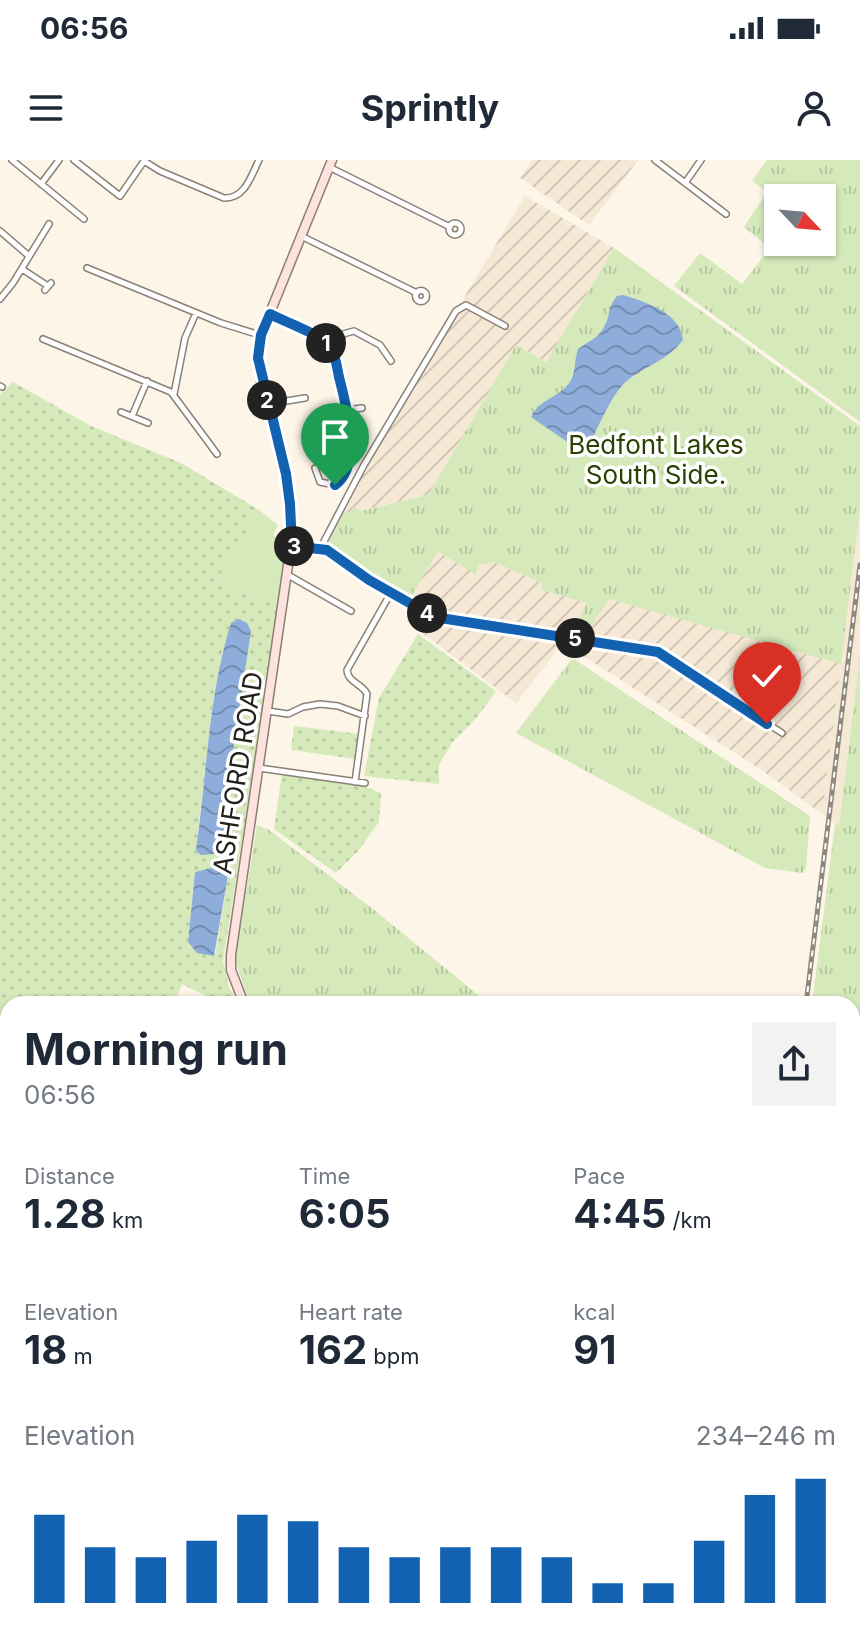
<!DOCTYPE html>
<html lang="en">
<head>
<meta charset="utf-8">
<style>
	:root { --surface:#fff; --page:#f2f2f3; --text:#1f2937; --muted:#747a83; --accent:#1262b1 }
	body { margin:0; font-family:Inter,sans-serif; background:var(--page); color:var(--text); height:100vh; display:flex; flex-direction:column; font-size:30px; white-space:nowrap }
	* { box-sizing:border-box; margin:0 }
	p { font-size:26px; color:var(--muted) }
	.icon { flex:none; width:44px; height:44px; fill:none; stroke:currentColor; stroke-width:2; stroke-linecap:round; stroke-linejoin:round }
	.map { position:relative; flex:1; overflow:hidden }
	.sheet { position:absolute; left:0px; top:836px; width:860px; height:650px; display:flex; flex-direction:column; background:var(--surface); border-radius:24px 24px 0 0; box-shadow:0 2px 6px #0004 }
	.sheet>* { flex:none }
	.needle { width:52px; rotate:116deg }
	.controls { position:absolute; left:764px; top:24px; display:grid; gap:16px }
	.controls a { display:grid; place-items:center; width:72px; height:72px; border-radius:0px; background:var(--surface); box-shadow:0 2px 6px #0004; font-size:40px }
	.pin { position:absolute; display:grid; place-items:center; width:68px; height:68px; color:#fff; margin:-82px -34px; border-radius:50% 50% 50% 0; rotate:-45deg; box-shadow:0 0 8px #0007 }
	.pin .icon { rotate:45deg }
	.km { position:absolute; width:40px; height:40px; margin:-20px; border-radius:50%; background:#222; color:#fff; font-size:22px; line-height:40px; text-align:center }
	.round { display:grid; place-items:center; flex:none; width:84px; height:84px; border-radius:0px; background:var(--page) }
	.head { display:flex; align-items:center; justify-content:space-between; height:136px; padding:0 24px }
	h1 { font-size:44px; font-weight:700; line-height:60px }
	.metrics { display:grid; grid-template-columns:repeat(3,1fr); gap:12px; height:136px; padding:8px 24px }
	.metrics div { display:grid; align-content:center }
	.metrics b { font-size:40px; font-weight:700 }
	.metrics small { font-size:22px; font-weight:400 }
	.metrics p { font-size:22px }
	.chart { height:224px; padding:16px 24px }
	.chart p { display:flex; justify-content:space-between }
	.chart svg { width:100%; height:144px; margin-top:8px; stroke:var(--accent); stroke-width:6 }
	.status { display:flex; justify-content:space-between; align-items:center; height:56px; padding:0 40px; background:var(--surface); direction:ltr }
	.status svg { height:22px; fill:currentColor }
	header { display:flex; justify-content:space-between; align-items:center; height:104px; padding:0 24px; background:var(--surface); font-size:36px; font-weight:700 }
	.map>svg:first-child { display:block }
	.built { fill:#f5e8d5 }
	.industrial { fill:url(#industrial-furrows) }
	.grass { fill:url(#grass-dots); fill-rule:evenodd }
	.park { fill:url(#park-tufts); fill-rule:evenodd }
	.garden { fill:#d5e9ba }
	.water { fill:url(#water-waves) }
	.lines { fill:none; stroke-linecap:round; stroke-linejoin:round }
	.street-casing { stroke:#898176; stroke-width:8 }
	.secondary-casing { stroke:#898176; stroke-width:11 }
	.primary-casing { stroke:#d7d7d6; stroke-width:12 }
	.street { stroke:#fff; stroke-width:5 }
	.secondary { stroke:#fde2de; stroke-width:8 }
	.primary { stroke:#fac4be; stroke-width:9 }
	.rail-casing { stroke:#8e887f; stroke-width:5 }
	.rail { stroke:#fff; stroke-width:2; stroke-dasharray:6; stroke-linecap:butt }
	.route-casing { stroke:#fff; stroke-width:16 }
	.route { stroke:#1262b1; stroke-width:10 }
	.labels { text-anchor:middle; stroke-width:7; stroke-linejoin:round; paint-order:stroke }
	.park-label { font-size:26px; fill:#2d4004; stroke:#fff }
	.street-label { font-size:26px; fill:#23201b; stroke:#fff }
</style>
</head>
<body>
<div class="status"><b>06:56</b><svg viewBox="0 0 49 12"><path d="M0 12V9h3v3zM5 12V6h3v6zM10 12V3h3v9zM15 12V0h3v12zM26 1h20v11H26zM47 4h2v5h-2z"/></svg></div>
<header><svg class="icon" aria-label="menu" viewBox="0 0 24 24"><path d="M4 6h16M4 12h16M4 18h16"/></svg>Sprintly<svg class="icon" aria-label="person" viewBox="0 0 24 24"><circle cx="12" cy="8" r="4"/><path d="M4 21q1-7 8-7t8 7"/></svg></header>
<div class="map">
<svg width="860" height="1485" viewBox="0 0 860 1485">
	<defs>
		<pattern id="industrial-furrows" width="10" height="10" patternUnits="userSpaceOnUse" patternTransform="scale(2)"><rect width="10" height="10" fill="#f5e8d5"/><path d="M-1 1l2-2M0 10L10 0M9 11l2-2" fill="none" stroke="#d2c7b6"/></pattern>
		<pattern id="grass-dots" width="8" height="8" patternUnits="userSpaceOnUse" patternTransform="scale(2)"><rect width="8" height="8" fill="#d5e9ba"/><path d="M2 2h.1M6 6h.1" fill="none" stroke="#b7c89f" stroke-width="1.8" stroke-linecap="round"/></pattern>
		<pattern id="park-tufts" width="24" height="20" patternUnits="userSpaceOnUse" patternTransform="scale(2)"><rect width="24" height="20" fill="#d5e9ba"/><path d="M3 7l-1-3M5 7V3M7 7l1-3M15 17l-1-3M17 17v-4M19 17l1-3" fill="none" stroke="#b7c89f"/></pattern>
		<pattern id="water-waves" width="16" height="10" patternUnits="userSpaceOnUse" patternTransform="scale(2)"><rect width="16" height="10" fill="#8eaddb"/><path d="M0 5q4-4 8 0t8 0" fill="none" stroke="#748cb1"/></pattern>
	</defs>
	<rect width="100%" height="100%" fill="#fdf5e8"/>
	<path class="built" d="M860,348V494L839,667L822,654Z"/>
	<path class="industrial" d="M532,0H638L589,65L520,18Z
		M525,36L614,88L546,202L516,185L428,335L349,353L345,351L368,305L460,152L465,136Z
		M438,391L477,415L479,405L494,402L542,423V430L588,443L590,466L608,438L841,504L822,654L763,611L563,483L516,543L406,461L416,443L410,439Z
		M860,933V1176L852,1179V939Z"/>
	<path class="grass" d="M13,222L91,266L181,303L259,350L215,422L279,446L223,801L229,827L239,844H222L182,824L176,839L179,844H8V881L0,874V234ZM223,488L224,653L196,689L211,557ZM226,704L229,711L215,795L188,782L195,712Z
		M418,474L496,531L478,556L452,583L439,605V624L364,616L379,538Z
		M294,566L360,574L356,599L291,590Z
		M282,613L358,624L381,633L379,662L358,691L336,713L274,669Z"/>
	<path class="park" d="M767,0H860V262L674,126L700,93L742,124L770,88L744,67L767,32L752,21ZM778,38H822V82H778Z
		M614,88L860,266V348L841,504L609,439L590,467L579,459L587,443L542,430V423L494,402L479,405L476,415L438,391L410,439L372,417L332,390L328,378L345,351L349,353L353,347L360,351L428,335L516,185L546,202Z
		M860,494V922L852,928V844H812L835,664L839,666Z
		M574,499L810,656L806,709L802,713L765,708L516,573L571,500Z
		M257,665L269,670L373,749L489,844H250L235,800Z
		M860,1176V1485H734L735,1478H852V1179Z"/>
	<path class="garden" d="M259,350L278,365L273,375L289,384L279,446L215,422Z
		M0,874L8,881V986L0,997Z"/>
	<path class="water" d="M623,135C645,142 680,152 683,180C668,200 647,205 628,220C614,230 597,268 590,285L582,292L531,257C539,239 559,238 570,222C576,213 574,200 578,189C587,182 599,178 604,167C611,155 607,148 617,136Z
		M239,459L247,463L251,471L224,652L235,663L228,693L200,695L196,689C207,614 208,536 231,463Z
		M226,704L229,710L214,796L197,793L188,782L195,712Z"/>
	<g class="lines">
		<defs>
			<path id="street" d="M12,0L84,59
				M74,0L120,36L144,1
				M655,0L726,54
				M144,1L160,11L224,38C245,39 251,16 259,0
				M329,7L450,67
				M685,23L701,0
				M41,24L59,0
				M449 69a6 6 0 1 1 12 0a6 6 0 1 1-12 0Z
				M0,71L29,96
				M301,76L417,133
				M87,108L221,163L260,175
				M22,109L48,126
				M45,130L51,123
				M415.5 136a5.5 5.5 0 1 1 11 0a5.5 5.5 0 1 1-11 0Z
				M0,139L13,123L49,64
				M270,154C285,162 321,174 330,187C336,196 337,208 339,217C346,244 363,306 335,325L320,322L315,308
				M43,179L171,232L217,294
				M330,188L340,181L343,174L354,171L380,185L391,201
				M0,226L2,227
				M174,234L185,178L196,153
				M268,244L305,238
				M347,250L362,248
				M121,252L148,263
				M132,256L147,221
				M292,386L327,390L369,420L434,457L658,492L782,573
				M320,389L364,305L456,151L466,145L505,166
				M288,415L351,451
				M268,551L288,554L303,547L320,544L338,546L365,556
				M259,608L365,623
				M355,622L367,534C363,524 348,523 347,510L388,438
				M0,1139L8,1104
				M0,1179L8,1181
				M0,1302L8,1263
				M0,1450L8,1451
				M50,1478L58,1485
				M240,1478L241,1485
				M355,1478L363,1485
				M493,1478L502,1485
				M585,1478L594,1485
				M670,1478L673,1481L687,1478
				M691,1478L692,1485
				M207,1485L210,1480
				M337,1485L343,1478
				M407,1485L412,1478
				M477,1485L482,1478"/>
			<path id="secondary" d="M244,844L231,810V795L292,378C291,353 289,328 284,304C275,263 251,217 261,175L332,0
				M852,936L860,930
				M0,1376H8"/>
			<path id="primary" d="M0,1015L8,1020
				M150,1478L153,1485"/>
		</defs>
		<use href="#street" class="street-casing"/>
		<use href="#secondary" class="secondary-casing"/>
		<use href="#primary" class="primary-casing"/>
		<use href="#street" class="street"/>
		<use href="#secondary" class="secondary"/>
		<use href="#primary" class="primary"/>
		<defs>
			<path id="rail" d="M806,844L860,405
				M727,1485L728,1478"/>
		</defs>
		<use href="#rail" class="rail-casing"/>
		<use href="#rail" class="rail"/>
	</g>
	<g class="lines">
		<defs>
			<path id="route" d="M335,325C363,306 346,244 339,217C337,208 336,195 330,187C321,174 285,162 270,154L261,175L258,198L286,314L290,344L292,386L327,390L369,420L434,457L658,492L767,564"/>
		</defs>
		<use href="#route" class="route-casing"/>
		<use href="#route" class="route"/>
	</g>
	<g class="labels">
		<g class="park-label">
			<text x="656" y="294">Bedfont Lakes<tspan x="656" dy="30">South Side.</tspan></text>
		</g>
		<g class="street-label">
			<text transform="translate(238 613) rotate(-81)" y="9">ASHFORD ROAD</text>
		</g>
	</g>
</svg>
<div class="controls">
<a><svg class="needle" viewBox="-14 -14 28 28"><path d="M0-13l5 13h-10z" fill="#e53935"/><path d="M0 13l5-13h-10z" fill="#747a83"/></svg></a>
</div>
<div class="pin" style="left:335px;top:325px;background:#1e9e55"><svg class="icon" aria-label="arrive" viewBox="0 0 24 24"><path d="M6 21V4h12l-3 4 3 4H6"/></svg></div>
<div class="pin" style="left:767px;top:564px;background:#d93025"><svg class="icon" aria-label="check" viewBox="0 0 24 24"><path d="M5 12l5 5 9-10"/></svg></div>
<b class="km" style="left:326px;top:183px">1</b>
<b class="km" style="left:267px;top:240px">2</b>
<b class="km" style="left:294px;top:386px">3</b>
<b class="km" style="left:427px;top:453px">4</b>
<b class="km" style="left:575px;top:478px">5</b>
<section class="sheet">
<div class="head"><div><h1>Morning run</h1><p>06:56</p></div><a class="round"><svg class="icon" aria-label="share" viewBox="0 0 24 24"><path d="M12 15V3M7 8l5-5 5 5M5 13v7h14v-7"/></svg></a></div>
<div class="metrics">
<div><p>Distance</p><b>1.28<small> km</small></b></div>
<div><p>Time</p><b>6:05</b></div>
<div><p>Pace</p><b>4:45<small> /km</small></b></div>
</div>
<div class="metrics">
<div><p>Elevation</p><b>18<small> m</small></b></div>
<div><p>Heart rate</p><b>162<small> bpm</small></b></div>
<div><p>kcal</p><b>91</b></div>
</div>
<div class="chart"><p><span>Elevation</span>234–246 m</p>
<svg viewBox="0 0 160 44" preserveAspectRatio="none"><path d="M5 44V17M15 44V27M25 44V30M35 44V25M45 44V17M55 44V19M65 44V27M75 44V30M85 44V27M95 44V27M105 44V30M115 44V38M125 44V38M135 44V25M145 44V11M155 44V6"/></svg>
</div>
</section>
</div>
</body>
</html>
